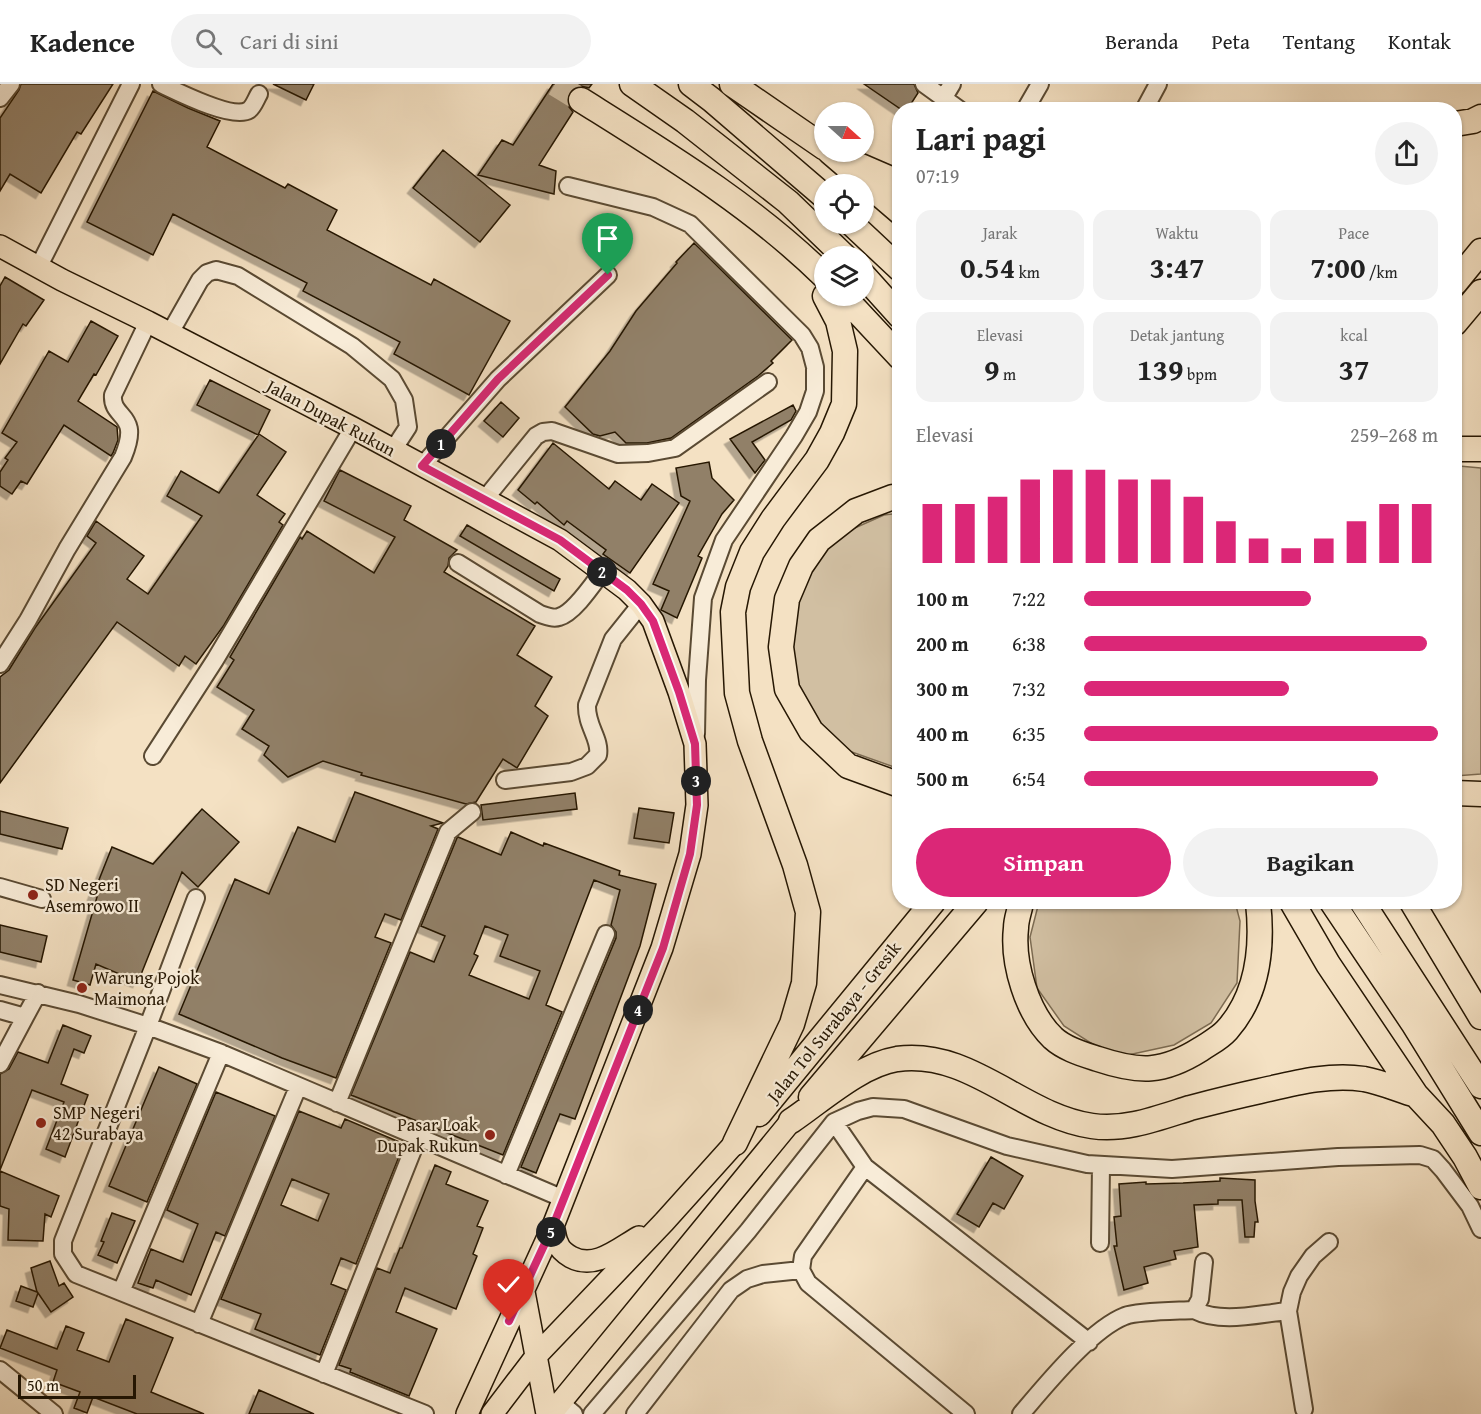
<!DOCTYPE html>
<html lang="id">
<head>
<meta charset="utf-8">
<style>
	:root { --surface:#fff; --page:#f2f2f2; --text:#222; --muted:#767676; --line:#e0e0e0; --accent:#db2777 }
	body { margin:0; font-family:"Gentium Book Plus",serif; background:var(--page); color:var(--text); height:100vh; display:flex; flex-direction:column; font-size:22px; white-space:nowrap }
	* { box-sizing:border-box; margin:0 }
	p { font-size:20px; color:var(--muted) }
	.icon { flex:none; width:33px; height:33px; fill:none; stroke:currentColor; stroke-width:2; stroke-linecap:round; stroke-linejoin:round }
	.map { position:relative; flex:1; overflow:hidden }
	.sheet { position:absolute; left:892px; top:18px; width:570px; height:807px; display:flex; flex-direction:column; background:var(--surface); border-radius:24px; box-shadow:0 2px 4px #0004 }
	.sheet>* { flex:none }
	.needle { width:39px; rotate:111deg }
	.buttons { position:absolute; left:814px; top:18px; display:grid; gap:12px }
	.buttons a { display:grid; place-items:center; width:60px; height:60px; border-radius:50%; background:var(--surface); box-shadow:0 2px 4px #0004; font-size:30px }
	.scale { position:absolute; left:18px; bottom:15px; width:118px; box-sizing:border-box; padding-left:6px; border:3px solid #261703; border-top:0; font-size:16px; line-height:21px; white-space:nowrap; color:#261703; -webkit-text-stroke:4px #f8ecd8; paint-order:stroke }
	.pin { position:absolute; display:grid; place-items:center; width:51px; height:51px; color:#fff; margin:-62px -26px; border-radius:50% 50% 50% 0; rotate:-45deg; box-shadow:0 0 6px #0007 }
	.pin .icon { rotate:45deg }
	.km { position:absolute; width:30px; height:30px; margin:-15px; border-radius:50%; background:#222; color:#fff; font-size:16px; line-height:30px; text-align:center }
	.round { display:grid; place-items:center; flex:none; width:63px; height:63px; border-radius:32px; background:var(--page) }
	.summary { display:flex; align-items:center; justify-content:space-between; height:102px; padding:0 24px }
	h1 { font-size:33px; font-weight:600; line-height:45px }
	.figures { display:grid; grid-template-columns:repeat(3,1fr); gap:9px; height:102px; padding:6px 24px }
	.figures div { display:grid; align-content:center; border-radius:15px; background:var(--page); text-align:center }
	.figures b { font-size:30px; font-weight:600 }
	.figures small { font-size:16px; font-weight:400 }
	.figures p { font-size:16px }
	.chart { height:168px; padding:12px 24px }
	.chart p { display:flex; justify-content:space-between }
	.chart svg { width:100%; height:108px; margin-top:6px; stroke:var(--accent); stroke-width:6 }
	.cta { display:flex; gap:12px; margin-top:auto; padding:12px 24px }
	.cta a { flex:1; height:69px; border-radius:36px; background:var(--accent); color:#fff; font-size:24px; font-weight:600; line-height:69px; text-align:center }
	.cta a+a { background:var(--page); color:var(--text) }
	ul { padding:0 24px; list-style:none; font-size:20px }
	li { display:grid; grid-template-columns:96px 72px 1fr; align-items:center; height:45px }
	li i { height:15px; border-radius:8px; background:var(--accent) }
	header { display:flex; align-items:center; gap:36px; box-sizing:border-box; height:84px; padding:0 30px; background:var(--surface); border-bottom:2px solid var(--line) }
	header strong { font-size:28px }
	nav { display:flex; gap:33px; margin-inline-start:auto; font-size:21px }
	.search { width:420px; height:54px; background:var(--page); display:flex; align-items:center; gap:15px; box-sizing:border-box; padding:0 21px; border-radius:33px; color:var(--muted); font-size:22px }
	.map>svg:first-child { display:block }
	.green { fill:#d1bfa2; stroke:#7c6b52; stroke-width:1.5 }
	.building { fill:#918067; stroke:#261703; stroke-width:1.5; fill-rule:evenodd; filter:url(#shadow) }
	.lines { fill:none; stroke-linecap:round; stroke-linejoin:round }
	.highway-tunnel { stroke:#cbb99d; stroke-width:24; stroke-dasharray:24 12; stroke-linecap:butt }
	.minor-casing { stroke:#5a4a33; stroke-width:20 }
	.major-casing { stroke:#261703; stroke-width:24 }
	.highway-casing { stroke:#261703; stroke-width:27 }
	.minor { stroke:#f8ecd8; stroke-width:16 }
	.major { stroke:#f4e1c3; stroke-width:21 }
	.highway { stroke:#f4e1c3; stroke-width:24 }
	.route-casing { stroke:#fff; stroke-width:12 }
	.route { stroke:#db2777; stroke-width:8 }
	.poi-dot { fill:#8f2418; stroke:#f8ecd8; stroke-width:2 }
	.labels { text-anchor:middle; stroke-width:4.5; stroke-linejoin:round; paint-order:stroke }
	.street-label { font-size:18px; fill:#261703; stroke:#f8ecd8 }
	.poi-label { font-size:18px; fill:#261703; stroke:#f8ecd8; text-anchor:start }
</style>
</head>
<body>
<header>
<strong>Kadence</strong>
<div class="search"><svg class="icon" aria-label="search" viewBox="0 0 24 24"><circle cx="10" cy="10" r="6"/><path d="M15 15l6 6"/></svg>Cari di sini</div>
<nav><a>Beranda</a><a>Peta</a><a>Tentang</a><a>Kontak</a></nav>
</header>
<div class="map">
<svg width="1481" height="1330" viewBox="0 0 1481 1330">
	<defs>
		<filter id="shadow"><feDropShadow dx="-5.5" dy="5.5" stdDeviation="0" flood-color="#0004"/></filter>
	</defs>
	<rect width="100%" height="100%" fill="#f4e1c3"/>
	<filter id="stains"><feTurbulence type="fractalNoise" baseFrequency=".00333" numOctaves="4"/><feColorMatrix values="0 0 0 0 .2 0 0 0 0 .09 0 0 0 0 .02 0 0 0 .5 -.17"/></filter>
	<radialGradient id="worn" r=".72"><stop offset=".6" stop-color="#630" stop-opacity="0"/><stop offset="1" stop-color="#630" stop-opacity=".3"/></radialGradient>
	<path class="green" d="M1459,382L1481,384V690L1455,692V383Z
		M900,429V683H894L849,667L816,641L792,602L795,515L813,477L848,447L884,431Z
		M1039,818H1235L1240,837L1237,899L1211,939L1174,961L1128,971L1097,963L1064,942L1037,904L1030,853Z"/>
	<path class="building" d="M21,0H113L81,50L77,48L41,109L10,90L0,107V34L19,6Z
		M273,0H314L306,16Z
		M553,0H592L589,4L581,2L574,4L569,8L567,16L569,23L573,28L539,81L556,87L554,110L478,91L502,56L513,61Z
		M864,0H914L918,9L907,26H902Z
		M153,7L188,24L220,37L207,63L285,104L288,100L337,126L327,146L431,201L434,195L510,237L469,311L394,270L400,258L303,207L307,199L173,130L153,171L87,138Z
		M443,66L510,121L480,158L413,104Z
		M694,159L792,256L771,277L773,279L758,292L671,354L647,359H626L615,348L600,352L593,350L565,323L610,267L636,227L677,179L676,178Z
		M5,193L44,216L26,242L23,240L0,280V202Z
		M91,237L118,252L96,291L94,290L78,317L117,343L118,356L113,369L111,372L64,341L27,400L21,397L12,410L0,402V388L8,376L5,374L17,358L2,349L49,267L68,278Z
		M210,296L270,326L258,351L197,321Z
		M501,318L519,334L503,353L484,337Z
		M793,321L796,327L791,336L752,358L765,376L755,389L730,355Z
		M259,350L286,368L257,411L285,430L279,438L283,441L224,541L196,580L185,572L179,582L117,538L0,699V593L9,586L35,544L96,459L87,452L96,437L144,472L127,495L148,510L202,432L167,412L181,387L219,409Z
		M553,359L609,405L615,397L641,416L652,400L679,419L630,489L603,470L606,466L567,437L564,441L537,418L535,420L518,406Z
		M709,378L712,394L734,416L722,430L698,472L702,474L677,534L661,526L669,507L653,500L690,417L681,412L676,384Z
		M340,386L411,422L404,436L457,466L449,474L448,482L444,488L535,542L517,571L552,593L535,622L548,632L517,684L503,675L476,718L466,720L361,691L362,689L323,677L288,693L264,671L269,662L242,645L254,626L217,603L234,576L230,573L300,453L302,455L307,447L374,489L395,453L324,417Z
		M467,441L560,495L554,507L460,452Z
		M355,708L443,739L431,742L438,745L401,836L385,830L375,853L391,859L336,994L282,974L179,930L235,795L269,810L298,743L335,758Z
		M575,709L577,725L483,736L481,721Z
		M639,724L674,729L669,759L634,754Z
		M202,725L239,758L198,803L182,788L138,898L96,880L90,901L73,896L97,813L93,811L112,763L153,780Z
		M0,727L68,744L62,765L0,750Z
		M511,748L543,762L544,759L620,787L619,791L656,800L640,862L575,1035L560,1030L536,1089L521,1083L616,854V848L611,841L620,806L594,796L546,921L562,928L503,1071L351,1011L410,868L434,878L445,852L421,842L457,754L458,753L501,771ZM485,842L508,851L500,872L540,887L529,915L469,891L478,872L474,870Z
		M0,841L47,852L41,878L0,868Z
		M63,941L91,952L84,969L74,965L61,1000L88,1011L65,1073L46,1065L64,1018L32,1006L0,1086V990L9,985L18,968L48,979Z
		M159,983L197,1000L147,1118L109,1102Z
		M216,1008L275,1032L225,1152L216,1148L191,1211L156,1196L153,1204L138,1199L151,1165L183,1178L198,1140L167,1126Z
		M299,1027L341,1044L345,1035L404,1060L356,1180L341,1174L331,1200L346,1206L320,1271L255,1245L261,1230L221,1215ZM292,1095L329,1110L318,1137L281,1121Z
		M991,1073L1023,1092L1004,1125L993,1119L979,1143L957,1130Z
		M435,1081L451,1088L446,1100L488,1117L477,1142L483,1144L473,1170L477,1172L456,1225L405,1204L396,1228L437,1245L409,1312L350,1288L351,1285L339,1281L377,1184L390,1189L400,1164H402Z
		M0,1087L59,1112L51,1133L45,1130L43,1157L8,1156L9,1125L0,1122Z
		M1220,1094L1255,1096V1117L1258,1138H1255L1254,1153H1245L1242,1116H1218V1120L1194,1121L1198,1163L1174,1167L1176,1175L1144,1183L1148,1199L1124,1206L1114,1162H1117L1114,1133L1121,1132L1119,1100L1146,1098V1100L1183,1099L1220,1097Z
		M112,1129L135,1137L117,1179L98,1171L104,1158L101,1157Z
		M50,1177L59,1202L64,1199L73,1213L51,1228L38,1209L33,1223L16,1217L21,1202L37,1208L31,1184Z
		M126,1235L173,1254L151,1308L204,1330H137L93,1313L87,1329L74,1324L80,1308L53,1298L57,1286L0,1264L7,1246L57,1265L66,1242L84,1249L77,1266L109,1278Z
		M259,1306L314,1330H249Z"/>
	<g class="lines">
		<path class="highway-tunnel" d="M555,0L581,16"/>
		<defs>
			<path id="minor" d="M161,0C178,8 233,36 249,26C254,22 256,15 259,10
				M924,0L960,26
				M0,14L11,0
				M943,15L952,0
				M1025,26L1040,0
				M1144,26L1158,0
				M568,102L653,123L690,140L802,251L810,264L815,283V307L808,328L794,352L724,456L703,514L697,596L696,650
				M39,182L131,0
				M170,249L200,196L207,189L216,186L238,192L352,262L392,295L404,316L408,343L393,366
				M422,382L498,295L608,191
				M484,416L536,352L543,348L552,347L618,370L648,369L675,364L768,298
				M458,479L540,530C546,532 553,535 559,533C574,529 593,500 602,488
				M0,580L28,536L67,465L123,373C142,328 111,336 113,311L148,238
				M153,672L215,576L353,344
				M505,696L571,688L587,682L598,671C601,655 586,642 587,621L613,555L641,520
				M0,803L42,815
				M196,814L148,942L63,1157V1170L76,1190L425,1330
				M0,901L79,920L148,942L221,969L564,1115
				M0,926L25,933L38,909
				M0,980L25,933
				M337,1019L448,748L472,728
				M834,1038L865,1083L1089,1258
				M865,1083L803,1172L801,1186L808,1199L966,1330
				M506,1091L606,850
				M1100,1159L1101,1081
				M121,1208L221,969
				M1194,1226C1222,1240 1257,1230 1288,1227
				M199,1240L298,1003
				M0,1286L54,1330
				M324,1290L418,1053
				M560,1318L574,1330
				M1304,1325L1288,1227L1292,1208L1299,1192L1313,1172L1329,1158
				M592,1330L748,1147L834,1038L858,1027L873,1023L904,1025L1007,1062L1087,1080L1172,1085L1338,1073L1420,1071L1433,1075L1443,1086L1470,1122L1481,1145
				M635,1330L731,1206L747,1195L763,1190L801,1186
				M1021,1330C1045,1302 1091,1245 1125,1232C1139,1227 1177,1227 1194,1226L1200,1215L1204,1178"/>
			<path id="major" d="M0,162L62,196L148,238L353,344L560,456L627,506L641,520L653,537L679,608L695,660L697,721L690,770L662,864L553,1142L467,1330
				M553,1142C555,1148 555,1155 558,1160C560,1166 566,1170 571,1173C595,1186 618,1165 639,1153
				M524,1208L547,1330
				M492,1330L537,1271L664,1138L735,1059
				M551,1330L791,1037"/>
			<path id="highway" d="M632,0L685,37L788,118L844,172
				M691,0L712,16L825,113
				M732,0L825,64
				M581,16C667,70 753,122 825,193
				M1455,40L1473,37L1481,33
				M830,68L900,128
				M856,80L900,99
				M852,140L900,185
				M864,192L900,232
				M1455,199L1481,167
				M843,212L900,273
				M1455,239L1481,208
				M1455,365H1481
				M900,413H893L856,427L819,456L801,482L787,515L781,563L787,605L811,647L848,682L900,701
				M1455,709L1481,710
				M1021,818C1020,826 1016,835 1016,844C1012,879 1027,929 1053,954C1065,965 1083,970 1098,975C1140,989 1163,989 1201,965C1210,959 1220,954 1227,946C1259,910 1263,863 1258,818
				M1292,818L1328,880L1416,1011L1443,1040L1465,1073L1481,1103
				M1332,818L1413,939L1481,1049
				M1362,818L1481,1002
				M1412,818L1481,933
				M811,1013L976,818
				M759,1030L933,818
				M791,1037C822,1016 860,981 897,975C971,965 1022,1032 1092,1042C1125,1047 1158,1034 1190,1024C1213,1018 1237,1012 1260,1007C1295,999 1328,990 1364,995C1381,998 1399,1006 1416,1011
				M735,1059L792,940L804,899L808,828L795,781L750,657L737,609L733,528L738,503L752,468L773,435L817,376L832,349L844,320L845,267L838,237L825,212"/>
		</defs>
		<use href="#minor" class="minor-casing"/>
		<use href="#major" class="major-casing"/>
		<use href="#highway" class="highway-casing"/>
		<use href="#minor" class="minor"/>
		<use href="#major" class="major"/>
		<use href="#highway" class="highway"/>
	</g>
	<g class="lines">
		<defs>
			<path id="route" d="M509,1237L553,1142L663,864L690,770L697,721L695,660L679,608L653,537L641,520L627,506L560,456L422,382L498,295L608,191"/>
		</defs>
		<use href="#route" class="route-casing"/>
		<use href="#route" class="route"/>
	</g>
	<g class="poi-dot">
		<circle cx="33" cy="811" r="6"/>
		<circle cx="82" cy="904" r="6"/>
		<circle cx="41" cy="1039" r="6"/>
		<circle cx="490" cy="1051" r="6"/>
	</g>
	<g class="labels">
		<g class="street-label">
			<text transform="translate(331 334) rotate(28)" y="6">Jalan Dupak Rukun</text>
			<text transform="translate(834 938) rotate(-51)" y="6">Jalan Tol Surabaya - Gresik</text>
		</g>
		<g class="poi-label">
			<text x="45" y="807">SD Negeri<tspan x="45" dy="21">Asemrowo II</tspan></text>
			<text x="94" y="900">Warung Pojok<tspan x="94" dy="21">Maimona</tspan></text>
			<text x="53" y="1035">SMP Negeri<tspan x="53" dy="21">42 Surabaya</tspan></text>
			<text x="478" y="1047" text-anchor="end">Pasar Loak<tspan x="478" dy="21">Dupak Rukun</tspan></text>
		</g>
	</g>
	<rect width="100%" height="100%" filter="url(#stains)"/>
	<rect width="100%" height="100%" fill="url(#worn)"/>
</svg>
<div class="buttons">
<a><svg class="needle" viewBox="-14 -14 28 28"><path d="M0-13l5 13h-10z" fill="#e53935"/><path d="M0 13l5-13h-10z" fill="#767676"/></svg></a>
<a><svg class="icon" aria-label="locate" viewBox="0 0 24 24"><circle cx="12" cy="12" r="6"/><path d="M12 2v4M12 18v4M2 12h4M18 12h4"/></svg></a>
<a><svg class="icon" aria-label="layers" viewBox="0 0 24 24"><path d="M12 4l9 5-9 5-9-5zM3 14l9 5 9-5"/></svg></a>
</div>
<div class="scale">50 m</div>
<div class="pin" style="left:608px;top:191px;background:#1e9e55"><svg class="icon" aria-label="arrive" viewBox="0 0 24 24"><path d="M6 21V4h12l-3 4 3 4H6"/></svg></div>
<div class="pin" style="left:509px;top:1237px;background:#d93025"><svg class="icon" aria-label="check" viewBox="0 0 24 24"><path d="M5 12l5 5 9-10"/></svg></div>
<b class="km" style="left:441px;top:360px">1</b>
<b class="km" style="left:602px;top:488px">2</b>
<b class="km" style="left:696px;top:697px">3</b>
<b class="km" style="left:638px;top:926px">4</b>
<b class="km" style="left:551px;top:1148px">5</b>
<section class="sheet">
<div class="summary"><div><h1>Lari pagi</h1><p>07:19</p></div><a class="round"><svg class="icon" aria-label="share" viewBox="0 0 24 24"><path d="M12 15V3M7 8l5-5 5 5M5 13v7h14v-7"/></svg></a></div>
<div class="figures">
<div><p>Jarak</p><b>0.54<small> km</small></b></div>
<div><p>Waktu</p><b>3:47</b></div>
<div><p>Pace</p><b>7:00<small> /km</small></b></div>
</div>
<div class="figures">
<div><p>Elevasi</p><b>9<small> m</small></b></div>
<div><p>Detak jantung</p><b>139<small> bpm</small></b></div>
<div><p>kcal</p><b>37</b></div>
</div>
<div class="chart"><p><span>Elevasi</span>259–268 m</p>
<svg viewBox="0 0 160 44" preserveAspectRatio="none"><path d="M5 44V20M15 44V20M25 44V17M35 44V10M45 44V6M55 44V6M65 44V10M75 44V10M85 44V17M95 44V27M105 44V34M115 44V38M125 44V34M135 44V27M145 44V20M155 44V20"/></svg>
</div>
<ul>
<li><b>100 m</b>7:22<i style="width:64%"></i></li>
<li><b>200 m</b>6:38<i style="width:97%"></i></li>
<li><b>300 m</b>7:32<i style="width:58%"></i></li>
<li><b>400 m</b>6:35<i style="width:100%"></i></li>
<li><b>500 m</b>6:54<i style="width:83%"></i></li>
</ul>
<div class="cta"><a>Simpan</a><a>Bagikan</a></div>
</section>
</div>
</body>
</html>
